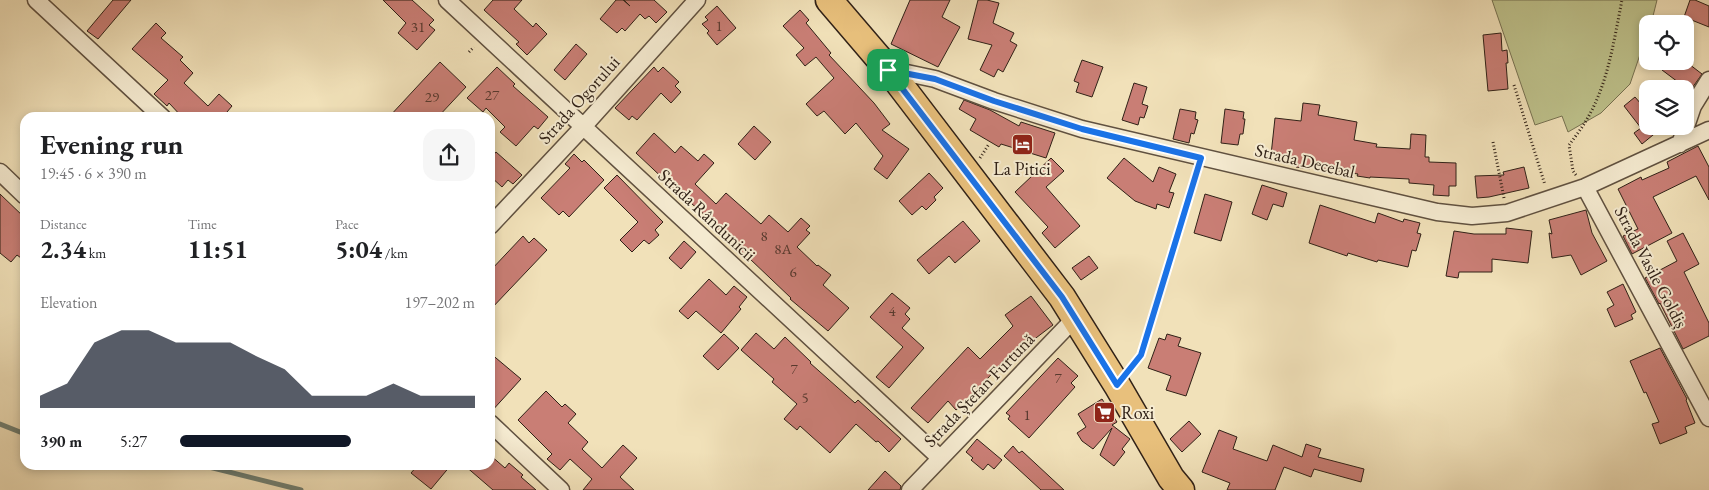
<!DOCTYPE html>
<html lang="en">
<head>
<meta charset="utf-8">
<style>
	:root { --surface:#fff; --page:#f6f6f6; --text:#202124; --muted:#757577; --accent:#111827 }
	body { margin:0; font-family:"EB Garamond",serif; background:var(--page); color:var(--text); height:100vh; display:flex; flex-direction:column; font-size:19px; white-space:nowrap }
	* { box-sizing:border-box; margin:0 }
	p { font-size:16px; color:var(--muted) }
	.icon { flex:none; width:28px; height:28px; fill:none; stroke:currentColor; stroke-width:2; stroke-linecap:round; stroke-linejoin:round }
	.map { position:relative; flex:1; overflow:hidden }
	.sheet { position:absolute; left:20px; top:112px; width:475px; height:358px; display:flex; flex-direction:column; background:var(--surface); border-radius:15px; box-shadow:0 2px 8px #0003 }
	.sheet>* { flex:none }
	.fabs { position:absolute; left:1639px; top:15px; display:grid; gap:10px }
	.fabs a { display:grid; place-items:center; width:55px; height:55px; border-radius:10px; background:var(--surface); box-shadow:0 2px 8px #0003; font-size:25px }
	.pin { position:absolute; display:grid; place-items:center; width:42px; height:42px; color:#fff; margin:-21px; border-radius:10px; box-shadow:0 2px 8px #0006 }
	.round { display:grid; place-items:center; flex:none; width:52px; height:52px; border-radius:15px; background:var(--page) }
	.head { display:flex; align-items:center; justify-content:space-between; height:85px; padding:0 20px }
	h1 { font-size:28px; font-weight:700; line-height:38px }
	.figures { display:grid; grid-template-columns:repeat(3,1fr); gap:8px; height:85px; padding:5px 20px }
	.figures div { display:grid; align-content:center }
	.figures b { font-size:25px; font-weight:700 }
	.figures small { font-size:14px; font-weight:400 }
	.figures p { font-size:14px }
	.chart { height:140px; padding:10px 20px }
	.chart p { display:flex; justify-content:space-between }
	.chart svg { width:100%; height:90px; margin-top:5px; fill:var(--accent); opacity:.7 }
	ul { padding:0 20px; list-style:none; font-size:16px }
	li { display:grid; grid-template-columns:80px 60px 1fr; align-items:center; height:38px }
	li i { height:12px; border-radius:6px; background:var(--accent) }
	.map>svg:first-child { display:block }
	.green { fill:#bec28c; stroke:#777252 }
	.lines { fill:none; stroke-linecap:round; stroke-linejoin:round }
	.stream { stroke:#707f72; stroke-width:5 }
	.building { fill:#c97e75; stroke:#302117 }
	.minor-casing { stroke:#605140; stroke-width:19 }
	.primary-casing { stroke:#302117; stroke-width:29 }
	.path { stroke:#302117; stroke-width:3; stroke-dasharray:1 2.5; stroke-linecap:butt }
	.minor { stroke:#f6ecd2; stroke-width:16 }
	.primary { stroke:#e8c07c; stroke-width:26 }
	.route-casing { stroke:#fff; stroke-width:10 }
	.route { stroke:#1a73e8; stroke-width:6 }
	.labels { text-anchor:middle; stroke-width:4; stroke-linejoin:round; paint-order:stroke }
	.number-label { font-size:15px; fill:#56382e }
	.street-label { font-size:18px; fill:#302117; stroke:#f6ecd2 }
	.poi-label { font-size:18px; fill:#302117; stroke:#f6ecd2 }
</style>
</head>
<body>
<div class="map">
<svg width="1709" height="490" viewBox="0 0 1709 490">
	<rect width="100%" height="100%" fill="#f1e1b9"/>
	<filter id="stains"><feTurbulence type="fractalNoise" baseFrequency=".004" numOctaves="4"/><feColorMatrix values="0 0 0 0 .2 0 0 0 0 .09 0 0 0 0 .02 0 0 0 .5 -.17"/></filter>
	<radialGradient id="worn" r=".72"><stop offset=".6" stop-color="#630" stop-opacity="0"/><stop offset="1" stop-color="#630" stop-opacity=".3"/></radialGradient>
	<path class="green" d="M1492,0H1657L1651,24H1648L1647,34L1630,84L1601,113L1568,132L1562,116L1535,125Z"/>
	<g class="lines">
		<path class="stream" d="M0,424L25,434
			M201,465L301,490"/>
	</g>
	<path class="building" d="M113,0H131L98,39L87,31Z
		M383,0H412L434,20L429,25L435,30L417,50L398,33L406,23Z
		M493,0H522L514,9L533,27L536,23L547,34L527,55L516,44L519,42L484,10Z
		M616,0H623L630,6L624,0H654L667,12L656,23L649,16L645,19L640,14L625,31L622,28L617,33L600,19Z
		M910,0H950L942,17L960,27L938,67L891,44Z
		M978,0H987L999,3L993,23L1014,33L1010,41L1017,45L1003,72L998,69L994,77L980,70L992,45L968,39Z
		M1690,0H1695L1709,6V27L1684,17Z
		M717,6L736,28L717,45L707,33L709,31L702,24L708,20L705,17Z
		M800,10L809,20L806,23L831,53L829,55L874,103L890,124L882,130L909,149L887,179L874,169L883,156L856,123L845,134L824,111L817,116L806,104L834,78L816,57L805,66L796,55L804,48L783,26Z
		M156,23L166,33L161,38L183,57L180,60L193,73L184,83L208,106L219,94L232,106L222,118H183L169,103L167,106L154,94L168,80L132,49Z
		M1501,33L1502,51L1507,50L1508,63H1506L1508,89L1488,91L1483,35Z
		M576,44L587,54L565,80L554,70Z
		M1082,60L1103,67L1092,97L1076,92L1079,83L1074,81Z
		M1669,61H1685L1702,74L1690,91L1662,70Z
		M440,62L466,87L437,118H388Z
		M497,67L515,84L513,86L548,117L538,129L534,126L516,146L500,132L505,127L486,108L483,112L467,98Z
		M654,67L658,72L663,67L679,82L675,86L681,92L671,103L661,93L637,120L632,116L629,120L615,108Z
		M1134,83L1147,87L1142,104L1148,106L1144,118L1140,117L1138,125L1122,120Z
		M1635,97L1648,112V126H1664L1642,144L1634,133L1641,128L1624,106Z
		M964,100L990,110L1019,126L1021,122L1055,133L1046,158L1001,144L999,147L970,130L976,119L959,109Z
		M1303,103L1320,105L1318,115L1357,122L1354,140L1377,144L1376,147L1410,149L1411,134L1426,135L1425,157H1429V162L1456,163V186H1449V196L1433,195L1434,185L1409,183V179L1370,177V178L1357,176L1358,174L1310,167V169L1296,167L1297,158L1271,155L1275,118L1301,121Z
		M1180,109L1196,112L1195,119L1198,120L1194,134L1191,133L1189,143L1173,139Z
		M1225,109L1244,112L1243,119H1245L1243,134H1240L1238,145L1221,143Z
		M754,126L771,142L755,160L738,144Z
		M654,133L675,153L681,146L698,161L704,154L714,163L695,184L716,204L726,193L761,224L769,215L788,232L801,218L810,226L806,230L810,233L797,247L817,266L818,265L831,275L823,285L849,308L828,331L790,299L791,298L750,259L703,219L706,216L670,185L636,153Z
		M1698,146L1709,167V200L1696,176L1653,197L1672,233L1632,254L1623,236L1638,229L1618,189L1641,177L1642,180L1669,168L1667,162Z
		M496,152L522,175L513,184L508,180L502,187L490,176V159Z
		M574,154L582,162L584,160L604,180L569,217L563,211L559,215L541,198L570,168L565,164Z
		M1051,158L1064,171L1046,187L1080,226L1055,248L1042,233L1048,227L1015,192Z
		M1124,158L1153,182L1159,167L1176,174L1169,192L1174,193L1169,208L1157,204L1156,209L1135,201L1107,178Z
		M1524,167L1529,188L1489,197L1477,198L1475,176L1504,175L1503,172Z
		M929,173L943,188L934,197L936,200L926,210L922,206L912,215L899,201Z
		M617,175L663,222L655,230L659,235L649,244L644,240L632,252L620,240L638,222L604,188Z
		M1262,185L1287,193L1283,207L1273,204L1267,220L1252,214Z
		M0,194L25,218V261L17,255L11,262L0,253Z
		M1205,194L1232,202L1221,241L1194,233Z
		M1320,205L1375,223L1378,213L1403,222L1404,219L1420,223L1417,233L1421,234L1416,251L1412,250L1408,267L1378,260L1377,262L1348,253L1347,256L1309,243Z
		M1586,210L1592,233L1607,261L1581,275L1571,255L1552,258L1549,233L1552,234L1549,220Z
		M963,221L980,241L955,263L949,256L929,274L917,260Z
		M1506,228L1532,231L1528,263L1492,259V272H1459L1458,278L1446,276L1454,231L1474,234H1506Z
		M1683,233L1699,264L1684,272L1709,323V336L1683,349L1660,303L1659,304L1645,278L1677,261L1667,241Z
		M523,236L529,243L534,238L547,250L490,310V271Z
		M684,241L696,252L681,269L669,258Z
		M1089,256L1098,268L1081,280L1072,268Z
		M709,279L726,295L734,286L747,297L739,307L741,309L721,333L696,311L688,319L679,311Z
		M1623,284L1636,312L1631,315L1633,319L1615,327L1607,309L1614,305L1607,292Z
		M892,293L910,308L905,314L910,319L902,328L924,348L889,388L876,377L903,347L870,317Z
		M1031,296L1053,325L1024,347L1027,349L1016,360L1010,354L977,390L981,395L965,410L961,406L956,410L948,401L928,423L911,408L968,347L980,359L1013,326L1005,315Z
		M756,333L774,349L785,337L811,362L810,363L855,403L858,400L901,439L889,452L878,441L876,442L856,424L830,453L800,426L797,430L784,419L797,404L772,382L774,379L741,350Z
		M724,334L739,348L718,370L703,356Z
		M1167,334L1181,338L1178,346L1201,353L1186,396L1166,390L1171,376L1148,368L1159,338L1165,340Z
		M1660,348L1687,399L1686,400L1695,423L1685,427L1687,433L1660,444L1652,424L1659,422L1646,392L1644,393L1630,361Z
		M490,353L521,379L490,413Z
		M1058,358L1078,376L1071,383L1075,387L1029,438L1008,419L1010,416L1006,413Z
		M546,391L562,407L565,404L576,414L568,423L588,442L582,449L602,468L623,445L637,458L620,477L634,490H583L592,479L570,459L560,470L547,459L552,454L518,420Z
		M1102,399L1117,422L1112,425L1130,439L1122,449L1125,452L1114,466L1100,455L1112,428L1093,449L1082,441L1077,433L1086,427L1078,414Z
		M1189,421L1201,434L1182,452L1170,439Z
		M1219,430L1237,437L1233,449L1267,461L1273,445L1302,457L1306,444L1321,449L1318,457L1364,469L1361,482L1314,469L1311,477L1284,467L1275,490H1227L1230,483L1202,472Z
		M977,439L1002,460L994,469L988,464L983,470L971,460L973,458L966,452Z
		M1013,446L1019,453L1022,451L1064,490H1041L1004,456Z
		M490,455L505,468L509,463L523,475L521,477L536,490H493L464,465H490Z
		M418,465H451L431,489L411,473Z
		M885,471L901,486L900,490H868Z"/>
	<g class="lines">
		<defs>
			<path id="minor" d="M36,0L163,118
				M447,0L940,458
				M888,69L935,79L994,101L1082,129L1437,212L1472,216L1507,213L1585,187L1709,130
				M1680,144L1693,106L1709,80
				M0,172L25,196
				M1585,187L1709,418
				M490,226L583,127L697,0
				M490,423L561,490
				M910,490L1076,317"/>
			<path id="primary" d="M829,0L888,69L1062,297L1117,385L1171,478L1181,490"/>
		</defs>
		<use href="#minor" class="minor-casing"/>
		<use href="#primary" class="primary-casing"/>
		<path class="path" d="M469,52L474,47
			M1514,85L1545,185
			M1493,142L1504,198
			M980,158L989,144
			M1576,175L1573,171L1569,145C1575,137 1582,128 1587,119C1608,84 1614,40 1622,0
			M1130,369L1141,355L1197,172"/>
		<use href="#minor" class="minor"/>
		<use href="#primary" class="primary"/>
	</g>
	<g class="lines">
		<defs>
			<path id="route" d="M888,70L935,79L994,101L1082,129L1201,158L1141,355L1117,385L1062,297Z"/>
		</defs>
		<use href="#route" class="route-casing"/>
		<use href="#route" class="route"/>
	</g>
	<defs>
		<symbol id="hotel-square" viewBox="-11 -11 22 22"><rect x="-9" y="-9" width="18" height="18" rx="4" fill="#8f2418" stroke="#f6ecd2"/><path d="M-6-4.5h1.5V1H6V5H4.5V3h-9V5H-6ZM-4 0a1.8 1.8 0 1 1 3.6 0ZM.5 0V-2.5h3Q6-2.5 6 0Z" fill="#fff"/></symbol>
		<symbol id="supermarket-square" viewBox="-11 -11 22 22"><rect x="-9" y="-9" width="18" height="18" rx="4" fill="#8f2418" stroke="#f6ecd2"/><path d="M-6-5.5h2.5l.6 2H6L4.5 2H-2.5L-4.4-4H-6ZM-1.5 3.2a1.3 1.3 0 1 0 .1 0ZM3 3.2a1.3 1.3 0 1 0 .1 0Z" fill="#fff"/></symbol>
	</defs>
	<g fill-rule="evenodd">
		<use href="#hotel-square" x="1010" y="132" width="25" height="25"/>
		<use href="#supermarket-square" x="1092" y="400" width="25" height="25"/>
	</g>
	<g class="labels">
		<g class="number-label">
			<text x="719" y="31">1</text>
			<text x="418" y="32">31</text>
			<text x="492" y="100">27</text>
			<text x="432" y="102">29</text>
			<text x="764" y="241">8</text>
			<text x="783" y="254">8A</text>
			<text x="793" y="277">6</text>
			<text x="892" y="316">4</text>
			<text x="794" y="374">7</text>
			<text x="1058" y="383">7</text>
			<text x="805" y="403">5</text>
			<text x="1027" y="420">1</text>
		</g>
		<g class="street-label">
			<text transform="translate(579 100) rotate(-48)" y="6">Strada Ogorului</text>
			<text transform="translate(1305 161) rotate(13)" y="6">Strada Decebal</text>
			<text transform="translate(707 215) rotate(43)" y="6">Strada Rândunicii</text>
			<text transform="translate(1651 267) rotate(62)" y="6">Strada Vasile Goldiș</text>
			<text transform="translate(979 390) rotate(-46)" y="6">Strada Ștefan Furtună</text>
		</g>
		<g class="poi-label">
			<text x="1022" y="175">La Pitici</text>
			<text x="1121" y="419" text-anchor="start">Roxi</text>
		</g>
	</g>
	<rect width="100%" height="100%" filter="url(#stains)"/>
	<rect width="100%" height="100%" fill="url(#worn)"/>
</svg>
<div class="fabs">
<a><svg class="icon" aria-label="locate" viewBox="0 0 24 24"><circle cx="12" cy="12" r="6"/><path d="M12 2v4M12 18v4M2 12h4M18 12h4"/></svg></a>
<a><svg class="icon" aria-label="layers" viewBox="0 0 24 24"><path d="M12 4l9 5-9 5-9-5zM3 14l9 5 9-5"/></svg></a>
</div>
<div class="pin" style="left:888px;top:70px;background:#1e9e55"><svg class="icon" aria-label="arrive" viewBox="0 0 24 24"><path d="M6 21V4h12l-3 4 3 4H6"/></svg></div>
<section class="sheet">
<div class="head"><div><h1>Evening run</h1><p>19:45 · 6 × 390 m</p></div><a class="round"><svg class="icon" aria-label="share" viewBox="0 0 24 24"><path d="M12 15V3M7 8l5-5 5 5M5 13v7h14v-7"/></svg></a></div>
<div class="figures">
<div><p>Distance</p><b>2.34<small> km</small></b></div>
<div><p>Time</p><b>11:51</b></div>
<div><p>Pace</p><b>5:04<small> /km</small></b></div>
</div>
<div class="chart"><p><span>Elevation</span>197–202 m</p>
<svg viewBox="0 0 160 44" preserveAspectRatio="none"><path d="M0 44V38L10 32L20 12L30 6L40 6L50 12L60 12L70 12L80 19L90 25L100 38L110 38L120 38L130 32L140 38L150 38L160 38V44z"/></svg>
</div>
<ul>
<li><b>390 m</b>5:27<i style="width:58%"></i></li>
</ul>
</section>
</div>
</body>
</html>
